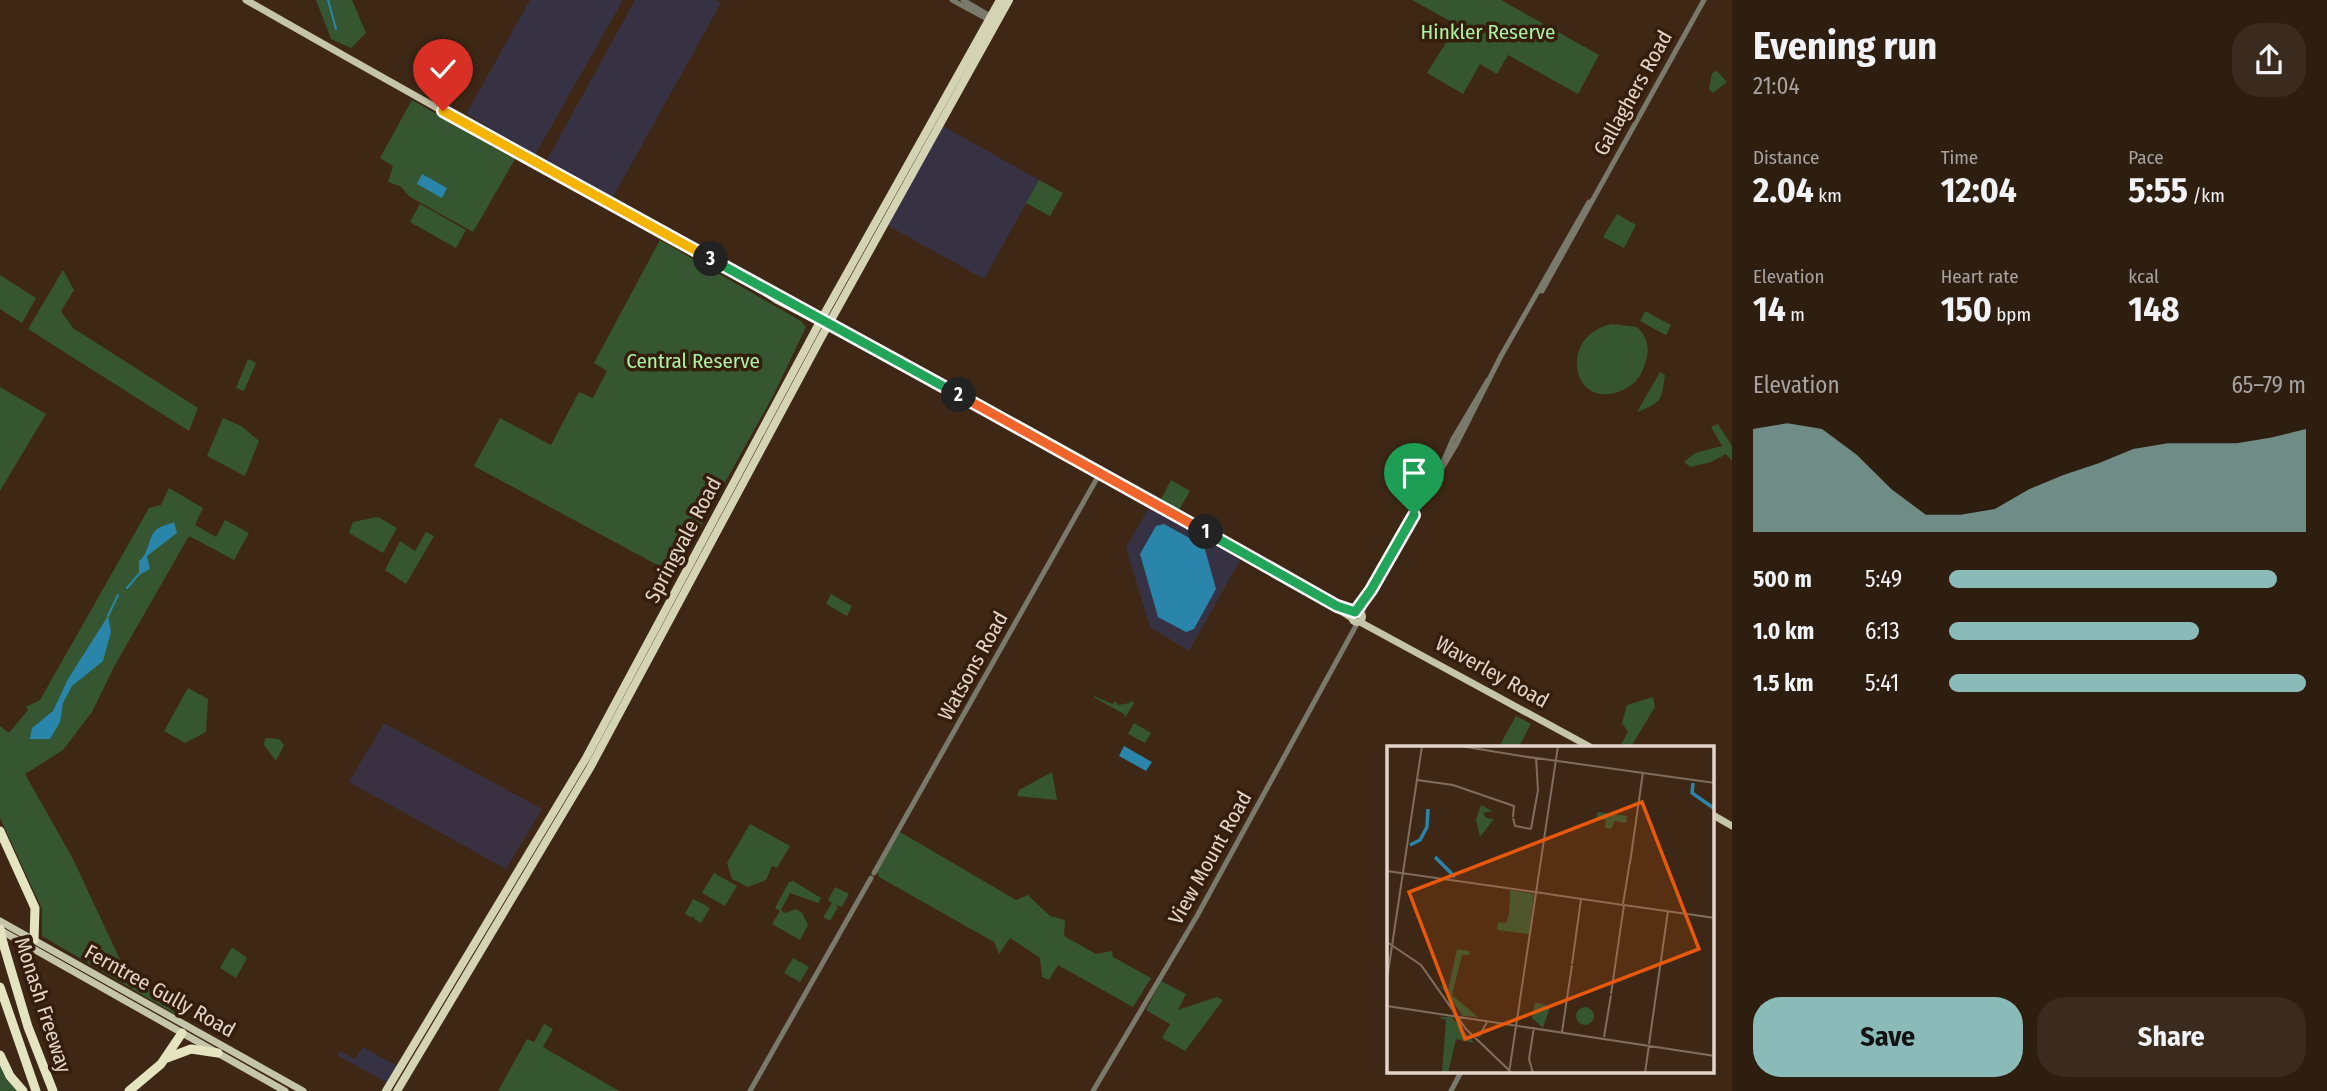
<!DOCTYPE html>
<html lang="en">
<head>
<meta charset="utf-8">
<style>
	:root { --surface:#2e1e10; --page:#3a2b1e; --text:#f1f3f6; --muted:#a7a29f; --accent:#8bbbb9 }
	body { margin:0; font-family:"Fira Sans Condensed",sans-serif; background:var(--page); color:var(--text); height:100vh; display:flex; flex-direction:column; font-size:26px; white-space:nowrap }
	* { box-sizing:border-box; margin:0 }
	p { font-size:23px; color:var(--muted) }
	.icon { flex:none; width:38px; height:38px; fill:none; stroke:currentColor; stroke-width:2; stroke-linecap:round; stroke-linejoin:round }
	.map { position:relative; flex:1; overflow:hidden }
	.panel { display:flex; flex-direction:column; background:var(--surface); width:595px }
	.panel>* { flex:none }
	.pin { position:absolute; display:grid; place-items:center; width:60px; height:60px; color:#fff; margin:-72px -30px; border-radius:50% 50% 50% 0; rotate:-45deg; box-shadow:0 0 7px #0007 }
	.pin .icon { rotate:45deg }
	.km { position:absolute; width:35px; height:35px; margin:-18px; border-radius:50%; background:#222; color:#fff; font-size:19px; line-height:35px; text-align:center }
	.round { display:grid; place-items:center; flex:none; width:74px; height:74px; border-radius:28px; background:var(--page) }
	.summary { display:flex; align-items:center; justify-content:space-between; height:119px; padding:0 21px }
	h1 { font-size:38px; font-weight:700; line-height:52px }
	.stats { display:grid; grid-template-columns:repeat(3,1fr); gap:10px; height:119px; padding:7px 21px }
	.stats div { display:grid; align-content:center }
	.stats b { font-size:35px; font-weight:700 }
	.stats small { font-size:19px; font-weight:400 }
	.stats p { font-size:19px }
	.chart { height:196px; padding:14px 21px }
	.chart p { display:flex; justify-content:space-between }
	.chart svg { width:100%; height:126px; margin-top:7px; fill:var(--accent); opacity:.7 }
	.cta { display:flex; gap:14px; margin-top:auto; padding:14px 21px }
	.cta a { flex:1; height:80px; border-radius:28px; background:var(--accent); color:#111; font-size:28px; font-weight:700; line-height:80px; text-align:center }
	.cta a+a { background:var(--page); color:var(--text) }
	ul { padding:0 21px; list-style:none; font-size:23px }
	li { display:grid; grid-template-columns:112px 84px 1fr; align-items:center; height:52px }
	li i { height:18px; border-radius:9px; background:var(--accent) }
	main { display:flex; flex:1; min-height:0 }
	.map>svg:first-child { display:block }
	.industrial { fill:#363243 }
	.medical { fill:#393142 }
	.green { fill:#355631 }
	.water { fill:#2986aa }
	.lines { fill:none; stroke-linecap:round; stroke-linejoin:round }
	.stream { stroke:#2986aa; stroke-width:2 }
	.tertiary { stroke:#797a6c; stroke-width:5 }
	.primary { stroke:#c5c5a9; stroke-width:7 }
	.trunk { stroke:#d4d4b5; stroke-width:8 }
	.motorway { stroke:#e4e4c1; stroke-width:9 }
	.motorway-bridge { stroke:#e4e4c1; stroke-width:9 }
	.split-1-casing { stroke:#fff; stroke-width:14 }
	.split-2-casing { stroke:#fff; stroke-width:14 }
	.split-3-casing { stroke:#fff; stroke-width:14 }
	.split-4-casing { stroke:#fff; stroke-width:14 }
	.split-1 { stroke:#22a559; stroke-width:9 }
	.split-2 { stroke:#f0652b; stroke-width:9 }
	.split-3 { stroke:#22a559; stroke-width:9 }
	.split-4 { stroke:#f5b400; stroke-width:9 }
	.labels { text-anchor:middle; stroke-width:7; stroke-linejoin:round; paint-order:stroke }
	.park-label { font-size:21px; fill:#abf3a1; stroke:#341e0b }
	.street-label { font-size:21px; fill:#e3d4c9; stroke:#341e0b }
	.inset-river { fill:none; stroke:#2986aa; stroke-width:3.5 }
	.inset-road { fill:none; stroke:#806d5d; stroke-width:2 }
	.view { fill:#e8590c; fill-opacity:0.15; stroke:#e8590c; stroke-width:3.5 }
	.inset-edge { fill:none; stroke:#e3d4c9; stroke-width:3.5 }
</style>
</head>
<body>
<main>
<div class="map">
<svg width="1732" height="1091" viewBox="0 0 1732 1091">
	<rect width="100%" height="100%" fill="#3e2815"/>
	<path class="industrial" d="M530,0H623L535,155L466,114Z
		M635,0H716L721,3L613,197L547,160Z
		M943,126L1039,180L984,279L887,225Z
		M1149,507L1240,560L1189,651L1150,627L1126,548Z
		M363,1047L397,1066L386,1082L337,1055L340,1051L355,1059Z"/>
	<path class="medical" d="M384,723L542,809L506,869L349,782Z"/>
	<path class="green" d="M316,0H352L366,33L351,48L331,39Z
		M1412,0H1501L1599,55L1578,94L1508,55L1497,74L1480,64L1463,94L1427,73L1457,25Z
		M1717,71L1727,82L1713,93L1709,89L1712,73Z
		M412,100L515,159L473,232L410,197L400,186L388,182L393,166L380,158Z
		M1039,180L1063,193L1050,216L1026,203Z
		M420,204L466,230L456,248L410,222Z
		M1617,214L1636,225L1624,248L1603,237Z
		M660,240L801,321L806,327L773,396L674,574L474,466L500,418L551,445L579,392L593,398L607,371L594,363Z
		M63,270L74,290L61,311L73,328L198,408L189,431L28,329Z
		M0,275L36,298L22,323L0,309Z
		M1645,311L1671,325L1666,335L1640,321Z
		M1612,324L1637,327C1647,336 1650,348 1646,361C1642,375 1636,384 1623,390C1571,413 1557,335 1612,324Z
		M248,359L256,363L244,391L236,388Z
		M1660,372L1665,375C1661,402 1662,402 1637,412Z
		M0,387L46,414L0,491Z
		M223,418L241,426L259,441L245,476L207,456Z
		M1718,424L1732,446V461L1726,454L1711,462L1690,467L1684,462L1695,453L1722,446L1711,427Z
		M1171,480L1190,491L1179,510L1161,499Z
		M169,488L203,508L195,525L216,537L225,520L249,533L234,560L189,536L115,665L92,712L63,750L25,774L73,859L123,966L180,1017L42,936V909L0,818V726L9,733L28,710L26,707L40,700L149,508L161,505Z
		M378,517L397,528L383,553L349,533L353,522Z
		M426,532L434,536L406,584L385,570L400,541L415,551Z
		M831,594L852,606L847,616L826,604Z
		M188,688L208,699L206,732L185,743L164,731Z
		M1097,693L1096,697L1113,704L1115,701L1118,705L1130,703L1131,700L1134,703L1125,718L1124,714L1095,698L1093,700Z
		M1653,697L1655,707L1630,748H1619L1628,732L1622,723L1627,705Z
		M1516,716L1531,724L1518,748L1500,745Z
		M1134,723L1151,733L1145,743L1128,734Z
		M266,738L279,739L284,745L276,761L263,744Z
		M1052,772L1057,800L1017,796L1019,790Z
		M750,824L790,846L777,868L772,866L766,880L748,887L732,879L727,863Z
		M900,832L1016,900L1028,895L1050,916L1065,920L1064,936L1096,954L1112,951L1113,957L1151,978L1133,1007L1058,965L1049,980L1042,977L1040,958L1010,938L999,954L994,942L879,877L877,871Z
		M714,873L737,886L725,906L702,893Z
		M793,881L821,898L818,903L790,893L781,910L785,913L796,909L802,913L808,925L800,940L772,924L780,911L775,908L789,882Z
		M835,887L849,894L842,907L834,904L838,907L830,921L823,917L832,903L828,900Z
		M693,899L701,903L700,906L702,903L710,908L701,923L694,919V915L692,918L685,914Z
		M232,947L247,958L236,978L220,968Z
		M793,958L809,967L800,982L784,973Z
		M1161,981L1186,994L1178,1010L1217,997L1223,1000L1185,1051L1162,1038L1170,1024L1146,1010Z
		M544,1024L553,1029L543,1047L619,1091H498L527,1039L534,1042Z
		M0,1065L18,1091H0Z"/>
	<path class="water" d="M422,174L447,188L442,198L417,184Z
		M174,522L177,533L147,556L150,569L139,575V561C150,553 147,538 157,529C162,525 169,525 174,522Z
		M1164,524L1204,546L1216,589L1194,629L1186,632L1158,617L1140,554L1156,526Z
		M108,616L111,632L103,661L72,686L63,703L60,722L50,739H30L32,728L53,711L68,679Z
		M1124,746L1152,762L1146,771L1119,756Z"/>
	<g class="lines">
		<path class="stream" d="M328,0L336,29
			M127,588L139,574
			M108,616L118,595"/>
		<path class="tertiary" d="M952,0L989,20
			M963,0L992,17
			M1542,291L1704,0
			M1443,462L1453,439L1488,380
			M1356,612L1456,445L1501,356L1589,202
			M1362,614L1367,599
			M874,873L1100,473
			M750,1091L871,878
			M1093,1091L1197,916L1358,622
			M1451,1091L1461,1072"/>
		<path class="primary" d="M246,0C592,198 943,384 1290,579L1352,618
			M741,276L778,301L898,363
			M1351.5 617a5.5 5.5 0 1 1 11 0a5.5 5.5 0 1 1-11 0Z
			M1360,622L1592,748
			M1713,815L1732,826
			M0,921L303,1091
			M0,930L285,1091"/>
		<path class="trunk" d="M386,1091L586,758L822,318L1000,0
			M397,1091L590,768L821,338L1009,0"/>
		<path class="motorway" d="M0,831L35,908L34,940
			M3,943L28,1027L53,1091
			M0,987L36,1091
			M0,1055L10,1076L23,1091
			M167,1058L191,1049L218,1053
			M129,1091L161,1064L182,1033"/>
		<path class="motorway-bridge" d="M0,929L3,943"/>
	</g>
	<g class="lines">
		<defs>
			<path id="split-1" d="M1206,532L1337,606L1355,612L1371,590L1414,515"/>
			<path id="split-2" d="M959,395L1206,532"/>
			<path id="split-3" d="M711,259L959,395"/>
			<path id="split-4" d="M443,111L711,259"/>
		</defs>
		<use href="#split-1" class="split-1-casing"/>
		<use href="#split-2" class="split-2-casing"/>
		<use href="#split-3" class="split-3-casing"/>
		<use href="#split-4" class="split-4-casing"/>
		<use href="#split-1" class="split-1"/>
		<use href="#split-2" class="split-2"/>
		<use href="#split-3" class="split-3"/>
		<use href="#split-4" class="split-4"/>
	</g>
	<g class="labels">
		<g class="park-label">
			<text x="1488" y="39">Hinkler Reserve</text>
			<text x="693" y="368">Central Reserve</text>
		</g>
		<g class="street-label">
			<text transform="translate(1633 93) rotate(-61)" y="7">Gallaghers Road</text>
			<text transform="translate(683 540) rotate(-62)" y="7">Springvale Road</text>
			<text transform="translate(973 666) rotate(-61)" y="7">Watsons Road</text>
			<text transform="translate(1492 672) rotate(29)" y="7">Waverley Road</text>
			<text transform="translate(1210 858) rotate(-61)" y="7">View Mount Road</text>
			<text transform="translate(160 991) rotate(29)" y="7">Ferntree Gully Road</text>
			<text transform="translate(43 1005) rotate(72)" y="7">Monash Freeway</text>
		</g>
	</g>
	<g transform="translate(1387 746)">
		<rect width="327" height="327" fill="#3e2815"/>
		<path d="M94,59L105,65L96,67L99,72L107,73L93,91L89,74ZM211,66L240,70L239,77L228,75L224,83L218,82L219,74L209,72ZM123,144L147,148L142,188L110,184L111,176L119,177L122,168ZM70,203L83,205L82,209H75L65,249L91,271L76,270L53,239L61,244ZM148,256L163,261L156,282L145,272ZM189 270a9 9 0 1 1 18 0a9 9 0 1 1-18 0ZM51,271H65L87,297L69,293L61,327H55L59,274Z" fill="#355631"/>
		<path class="inset-river" d="M306,37L305,47L328,63M23,99L33,94L40,81L41,63M48,111L68,131"/>
		<path class="inset-road" d="M73,0L147,12M142,11L328,37M30,34L66,39L127,60L126,71M126,72L128,80L144,83M144,83L151,44L149,11M243,117L256,26M0,125L162,148M161,148L236,159M236,158L243,115M237,159L328,172M0,196L34,219L79,283L125,327M185,218L194,153M0,233L35,0M224,248L237,159M0,260L328,310M175,286L185,219M217,291L224,249M83,292L93,289L100,276M262,298L281,165M122,327L171,0M146,327L142,313L147,281M258,327L262,299"/>
		<path class="view" d="M255,56L312,203L78,293L22,146Z"/>
		<rect width="327" height="327" class="inset-edge"/>
	</g>
</svg>
<div class="pin" style="left:1414px;top:515px;background:#1e9e55"><svg class="icon" aria-label="arrive" viewBox="0 0 24 24"><path d="M6 21V4h12l-3 4 3 4H6"/></svg></div>
<div class="pin" style="left:443px;top:111px;background:#d93025"><svg class="icon" aria-label="check" viewBox="0 0 24 24"><path d="M5 12l5 5 9-10"/></svg></div>
<b class="km" style="left:1206px;top:532px">1</b>
<b class="km" style="left:959px;top:395px">2</b>
<b class="km" style="left:711px;top:259px">3</b>
</div>
<section class="panel">
<div class="summary"><div><h1>Evening run</h1><p>21:04</p></div><a class="round"><svg class="icon" aria-label="share" viewBox="0 0 24 24"><path d="M12 15V3M7 8l5-5 5 5M5 13v7h14v-7"/></svg></a></div>
<div class="stats">
<div><p>Distance</p><b>2.04<small> km</small></b></div>
<div><p>Time</p><b>12:04</b></div>
<div><p>Pace</p><b>5:55<small> /km</small></b></div>
</div>
<div class="stats">
<div><p>Elevation</p><b>14<small> m</small></b></div>
<div><p>Heart rate</p><b>150<small> bpm</small></b></div>
<div><p>kcal</p><b>148</b></div>
</div>
<div class="chart"><p><span>Elevation</span>65–79 m</p>
<svg viewBox="0 0 160 44" preserveAspectRatio="none"><path d="M0 44V8L10 6L20 8L30 17L40 29L50 38L60 38L70 36L80 29L90 24L100 20L110 15L120 13L130 13L140 13L150 11L160 8V44z"/></svg>
</div>
<ul>
<li><b>500 m</b>5:49<i style="width:92%"></i></li>
<li><b>1.0 km</b>6:13<i style="width:70%"></i></li>
<li><b>1.5 km</b>5:41<i style="width:100%"></i></li>
</ul>
<div class="cta"><a>Save</a><a>Share</a></div>
</section>
</main>
</body>
</html>
